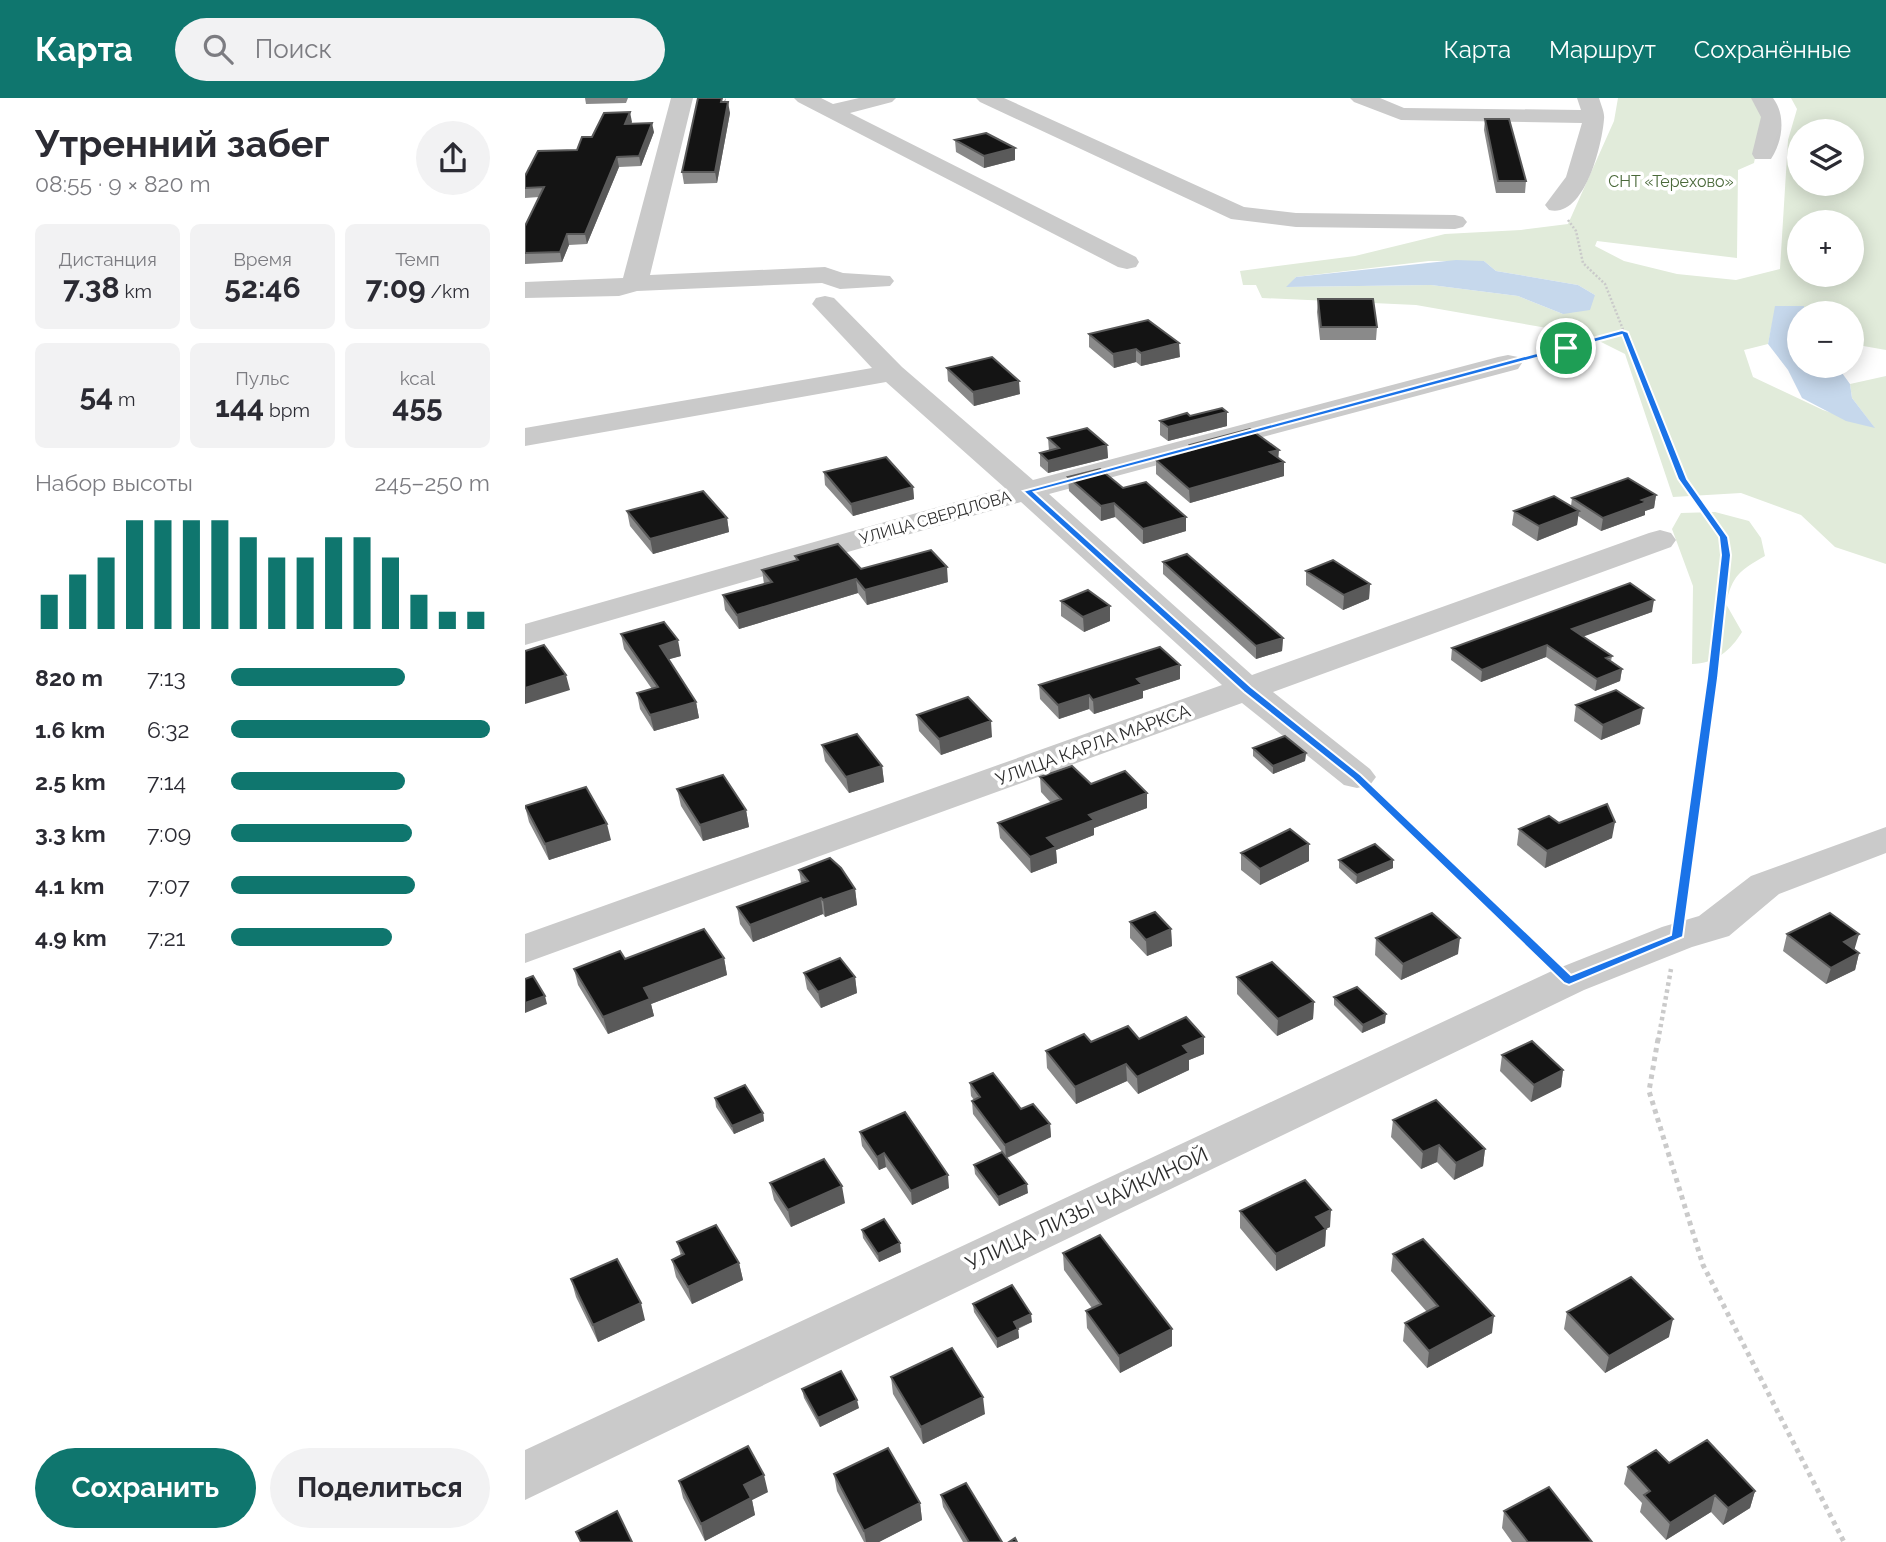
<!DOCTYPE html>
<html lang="ru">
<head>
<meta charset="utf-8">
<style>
	:root { --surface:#fff; --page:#f2f2f3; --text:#2b2b33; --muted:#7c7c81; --accent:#0f766e }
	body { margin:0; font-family:Raleway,sans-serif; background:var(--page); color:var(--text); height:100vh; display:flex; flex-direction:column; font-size:26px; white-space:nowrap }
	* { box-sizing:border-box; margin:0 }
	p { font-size:23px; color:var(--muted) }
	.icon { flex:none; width:38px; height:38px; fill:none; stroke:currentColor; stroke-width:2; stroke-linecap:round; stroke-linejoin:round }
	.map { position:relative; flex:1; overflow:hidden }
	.drawer { display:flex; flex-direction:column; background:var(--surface); width:525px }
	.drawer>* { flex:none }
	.fabs { position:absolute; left:1262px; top:21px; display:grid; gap:14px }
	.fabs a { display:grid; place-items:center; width:77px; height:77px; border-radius:50%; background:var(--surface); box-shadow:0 4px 18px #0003; font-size:35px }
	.pin { position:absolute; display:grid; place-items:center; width:60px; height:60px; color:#fff; margin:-30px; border:4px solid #fff; border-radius:50%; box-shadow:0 2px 7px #0007 }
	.round { display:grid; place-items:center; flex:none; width:74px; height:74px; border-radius:37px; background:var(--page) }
	.summary { display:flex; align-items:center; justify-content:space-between; height:119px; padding:0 35px }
	h1 { font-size:38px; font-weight:700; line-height:52px }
	.figures { display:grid; grid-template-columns:repeat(3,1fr); gap:10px; height:119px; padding:7px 35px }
	.figures div { display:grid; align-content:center; border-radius:10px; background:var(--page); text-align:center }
	.figures b { font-size:30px; font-weight:700 }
	.figures small { font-size:19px; font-weight:400 }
	.figures p { font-size:19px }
	.chart { height:196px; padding:14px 35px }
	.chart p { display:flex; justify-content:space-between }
	.chart svg { width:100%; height:126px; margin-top:7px; stroke:var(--accent); stroke-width:6 }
	.button { display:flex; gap:14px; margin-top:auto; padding:14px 35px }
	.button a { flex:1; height:80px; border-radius:42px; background:var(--accent); color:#fff; font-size:28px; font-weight:700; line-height:80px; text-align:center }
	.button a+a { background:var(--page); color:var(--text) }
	ul { padding:0 35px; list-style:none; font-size:23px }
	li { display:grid; grid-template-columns:112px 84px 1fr; align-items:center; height:52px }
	li i { height:18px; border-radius:9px; background:var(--accent) }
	header { display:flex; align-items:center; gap:42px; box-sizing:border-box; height:98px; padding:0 35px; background:var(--accent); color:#fff }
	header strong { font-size:33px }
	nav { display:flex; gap:38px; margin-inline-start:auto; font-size:24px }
	.search { width:490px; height:63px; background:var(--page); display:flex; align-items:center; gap:18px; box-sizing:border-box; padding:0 24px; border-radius:38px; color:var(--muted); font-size:26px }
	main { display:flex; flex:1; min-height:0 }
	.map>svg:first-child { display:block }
	.green { fill:#e1ebda; fill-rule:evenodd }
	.water { fill:#c6d8ec }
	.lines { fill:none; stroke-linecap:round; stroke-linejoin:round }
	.path-far3 { stroke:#cacaca; stroke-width:2.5; stroke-dasharray:2 2; stroke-linecap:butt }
	.path-far2 { stroke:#cacaca; stroke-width:3.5; stroke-dasharray:2.5 2.5; stroke-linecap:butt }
	.path-far1 { stroke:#cacaca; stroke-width:4.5; stroke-dasharray:3.5 3.5; stroke-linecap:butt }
	.path { stroke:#cacaca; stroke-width:5; stroke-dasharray:4.5 4.5; stroke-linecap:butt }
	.minor { fill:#cacaca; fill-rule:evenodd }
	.wall { fill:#8a8a8a }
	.shaded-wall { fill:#5a5a5a }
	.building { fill:#141414; stroke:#5a5a5a; stroke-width:2 }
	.route { fill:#1a73e8; stroke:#fff; stroke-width:2; fill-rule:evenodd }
	.labels { text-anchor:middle; stroke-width:7; stroke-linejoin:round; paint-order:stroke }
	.far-park-label { font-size:16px; fill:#4a693a; stroke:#fff }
	.far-street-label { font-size:16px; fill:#2d2d2d; stroke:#fff }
	.street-label { font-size:18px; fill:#2d2d2d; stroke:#fff }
	.near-street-label { font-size:21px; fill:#2d2d2d; stroke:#fff }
</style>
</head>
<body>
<header>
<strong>Карта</strong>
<div class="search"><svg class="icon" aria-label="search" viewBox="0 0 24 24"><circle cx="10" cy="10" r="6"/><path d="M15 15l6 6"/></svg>Поиск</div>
<nav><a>Карта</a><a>Маршрут</a><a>Сохранённые</a></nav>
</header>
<main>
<section class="drawer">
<div class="summary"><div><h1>Утренний забег</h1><p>08:55 · 9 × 820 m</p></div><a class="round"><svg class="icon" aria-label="share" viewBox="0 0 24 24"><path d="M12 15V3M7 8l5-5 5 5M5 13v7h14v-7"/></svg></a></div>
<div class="figures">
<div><p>Дистанция</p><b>7.38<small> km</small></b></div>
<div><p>Время</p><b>52:46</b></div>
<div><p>Темп</p><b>7:09<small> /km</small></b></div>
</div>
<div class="figures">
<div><b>54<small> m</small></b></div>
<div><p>Пульс</p><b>144<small> bpm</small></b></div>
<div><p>kcal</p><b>455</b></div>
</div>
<div class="chart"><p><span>Набор высоты</span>245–250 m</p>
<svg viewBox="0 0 160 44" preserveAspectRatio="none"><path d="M5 44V32M15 44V25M25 44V19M35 44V6M45 44V6M55 44V6M65 44V6M75 44V12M85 44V19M95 44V19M105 44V12M115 44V12M125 44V19M135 44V32M145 44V38M155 44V38"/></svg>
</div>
<ul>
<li><b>820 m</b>7:13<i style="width:67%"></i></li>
<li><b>1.6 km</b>6:32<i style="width:100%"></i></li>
<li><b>2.5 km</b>7:14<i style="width:67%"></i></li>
<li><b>3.3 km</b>7:09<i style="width:70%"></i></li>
<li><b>4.1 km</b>7:07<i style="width:71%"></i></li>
<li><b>4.9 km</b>7:21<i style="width:62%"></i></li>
</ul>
<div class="button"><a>Сохранить</a><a>Поделиться</a></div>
</section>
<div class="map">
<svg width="1361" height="1444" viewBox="0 0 1361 1444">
	<rect width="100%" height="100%" fill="#fff"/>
	<path class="green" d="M1093,0H1230L1240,7L1229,65L1213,72L1212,160L1072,143L1070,148L1099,163L1152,176L1211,182L1255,171L1263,42L1272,11L1266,0H1361V252L1327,246L1326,215H1279V208H1251L1243,246L1219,252L1228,279L1298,312L1349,329L1327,300L1325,286L1361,278V466L1310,449L1276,417L1216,395L1148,399L1100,256L1062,237L891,207L737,200L731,187H718L715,173L830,158L920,136L996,132L1043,126L1089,23ZM1274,33H1326V86H1274ZM1274,124H1326V177H1274ZM904,163H959L971,173L1053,187L1070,197L1038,216L993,198L906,187L763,189L771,179Z
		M1190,414L1224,423L1236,440L1240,458C1215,472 1207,478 1201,506L1217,534C1206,552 1190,566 1167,566L1168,488L1147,431L1156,415Z"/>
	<path class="water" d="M931,162L959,163L971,173L1053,187L1070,197L1065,212L1038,216L993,198L906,187L761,189L771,179Z
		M1250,208H1279V215H1274V268H1312L1325,286L1327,300L1350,330L1321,323L1277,300L1263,272L1243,246Z"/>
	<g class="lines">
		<path class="path-far3" d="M1043,122L1051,133L1058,165L1080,186L1099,234
			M1070,242L1099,234L1102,242"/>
		<path class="path-far2" d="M1101,240L1157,381L1199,439L1201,457L1191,549
			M1008,258L1076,240"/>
		<path class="path-far1" d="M850,697L1021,860
			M1156,810L1191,548
			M1133,943L1146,871"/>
		<path class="path" d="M1133,941L1124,993L1178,1167L1319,1444"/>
		<path class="minor" d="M146,0H168L125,177L300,169L318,175L365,178L369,183L365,188L315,191L297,185L112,193L94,198L0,200V184L98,180Z
			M269,0H296L308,6L334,0H371L367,4L325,15L611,159L614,164L611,169L602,171L593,169L273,4Z
			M451,0H479L719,109L771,115L930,117L938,119L942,124L938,129L930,131L771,129L706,121L455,4Z
			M825,0H855L879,10L1056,12L1052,0H1074C1076,7 1080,15 1079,21C1077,48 1059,121 1024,112L1020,107L1041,79L1057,25L876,22L829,4Z
			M1226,0H1248C1261,17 1258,43 1246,61H1230L1227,56L1236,19Z
			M300,198L309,200L377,269L508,382L973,259L983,257L993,259L997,265L993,271L524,396L727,577L1124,435L1135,432L1146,435L1151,442L1146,449L748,594L845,671L851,679L845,687L832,690L819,687L717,605L0,865V836L697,587L496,404L0,547V526L480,390L361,284L0,348V330L347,270L287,206L291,200Z
			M1361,729V755L1254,796L1204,838L1167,849L1059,892L0,1402V1352L1029,872L1137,829L1174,818L1226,778Z"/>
	</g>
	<path class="wall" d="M60,0H103L101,5L61,6Z
		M201,0L200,4L205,15L192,85L159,86L157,74Z
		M960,21L1001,83L1000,95H971L959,32Z
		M107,24L106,25L129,34L116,68L94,69L62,146L44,147L37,164L0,166V128L14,99L0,100V78L52,52L67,39Z
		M430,42L490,62L459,70L431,54Z
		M793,201L852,229L851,242H795L792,214Z
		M564,236L655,259L616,268L611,264L589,270L564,249Z
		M422,270L495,296L449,308L423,283Z
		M702,314V328L643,343L635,337V323Z
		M523,340L582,347L583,360L523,375L515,368V355L524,353Z
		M665,347L753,360L759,364V378L665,405L631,376V362L665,353Z
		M299,374L388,389L389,401L328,418L300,387Z
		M543,379L598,390L661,433L618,446L590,419L576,423L544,393Z
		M1131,397L1129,410L1120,413V417L1076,433L1053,418L1052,427L1012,443L987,427L989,413L1046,408L1047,400Z
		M102,413L202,420L204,434L128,456L105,428Z
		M270,458L336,471L423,484L342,507L333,495L214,531L200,512L198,497L239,486L237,472L271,462Z
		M638,464L758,540L757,553L731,561L638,476Z
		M781,473L845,486L844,501L818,512L781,487Z
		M536,503L585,523L559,534L536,518Z
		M1127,514L1058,538L1087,558L1086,563L1097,571L1095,583L1070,593L1021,559L956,584L926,562L927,550Z
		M96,536L156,558L143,561L171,604L174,620L129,633L115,611L112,595L127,591L99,551Z
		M655,581L618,593V600L569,616L564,611L534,621L515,601L514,587Z
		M1051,607L1115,626L1076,642L1049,623Z
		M392,617L467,639L416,657L394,633Z
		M297,647L357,668L359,684L324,695L300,663Z
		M728,650L781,655L780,663L748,676L728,658Z
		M515,679L622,695V710L569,730V737L531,752L532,765L506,775L475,740L473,725L526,705L516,694Z
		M152,691L221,712L224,729L178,743L156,708Z
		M0,708L86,742L24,762L4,724Z
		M1034,725L1087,740L1020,770L992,747L994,731Z
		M784,746V763L735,787L716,772V755Z
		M814,762H868V770L831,786L814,770Z
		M274,772L330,791L332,807L300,819L298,816L228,844L215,826L212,809L276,785Z
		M605,824L646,831L647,848L622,858L605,840Z
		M1262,836L1330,852L1334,855L1330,872L1301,886L1258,853Z
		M851,840L933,856L876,882L850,857Z
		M199,860L202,877L126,906L129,918L83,936L53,887L49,871L100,861Z
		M279,875L330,879L332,895L296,910L282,891Z
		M712,879L789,904L788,921L752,938L712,896Z
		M809,899L860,925L837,935L809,907Z
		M614,941L679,956L664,962V972L613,996L602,983L551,1006L522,970L521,953L566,944Z
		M977,957L1038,972L1036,989L1006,1004L975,973Z
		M445,985L525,1026L526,1039L482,1060L503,1095L474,1108L450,1076L449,1067L477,1054L448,1016L447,1003L449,1002L446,998Z
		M190,1000L238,1015L239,1023L209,1036L191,1009Z
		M868,1022L960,1051L958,1068L929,1082L912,1064L896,1071L866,1039Z
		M335,1034L424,1090L387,1107L361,1069L354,1072L337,1048Z
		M245,1085L320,1105L266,1129L249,1102Z
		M715,1113L805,1129L801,1131L800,1148L751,1173L715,1130Z
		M337,1132L376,1154L354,1164L338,1140Z
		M152,1144L214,1165L218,1182L167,1206L151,1179L147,1162L156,1158Z
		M538,1155L647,1231V1248L595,1275L562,1230L561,1213L567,1210L539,1172Z
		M868,1156L967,1235L902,1270L878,1243L880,1225L902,1214L866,1173Z
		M46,1181L120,1222L73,1244L51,1199Z
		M448,1206L507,1224L493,1231L494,1240L472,1250L449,1214Z
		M1042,1214L1144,1239L1080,1275L1039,1231Z
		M366,1279L460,1316L398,1346L368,1296Z
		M277,1291L334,1310L295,1329L279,1300Z
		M1144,1365L1230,1393L1225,1410L1198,1427L1186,1414L1141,1442L1115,1414L1117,1405L1099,1386L1103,1369Z
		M309,1376L395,1405L397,1422L354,1444H339L312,1393Z
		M154,1383L243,1394L227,1402L230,1417L180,1443L158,1400Z
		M416,1397L477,1444H438L418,1409Z
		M979,1413L1067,1444H987L977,1430Z"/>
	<path class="shaded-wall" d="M203,4L205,15L192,85L190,74Z
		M105,14L107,24L102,35L100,26Z
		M127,25L129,34L116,68L114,58Z
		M490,50V62L459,70V58Z
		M92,59L94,69L62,146L60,136Z
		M42,136L44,147L37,164L35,154Z
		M654,245L655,259L616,268V255Z
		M611,251V264L589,270L588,256Z
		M494,283L495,296L449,308L448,294Z
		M702,314V328L643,343V329Z
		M582,347L583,360L523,375V363Z
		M754,352L753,365L759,364V378L665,405L664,391L745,354Z
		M388,389L389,401L328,418L326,406Z
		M1131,397L1129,410L1120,413V417L1076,433L1078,420L1117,402Z
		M589,405L590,419L576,423V408Z
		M1054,413L1052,427L1012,443L1014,428Z
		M661,419V433L618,446V431Z
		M202,420L204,434L128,456L125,441Z
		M422,469L423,484L342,507L340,492Z
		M331,481L333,495L214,531L212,517Z
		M845,486L844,501L818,512L819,497Z
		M1129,502L1127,514L1046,543L1047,531Z
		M585,508V523L559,534L558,519Z
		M758,540L757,553L731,561V548Z
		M153,542L156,558L138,563L135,548Z
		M1022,547L1021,559L956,584L957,572Z
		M655,567V581L618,593V600L569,616L568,602L612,581Z
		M1097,571L1095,583L1070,593L1072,581Z
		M41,577L45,592L0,606V590Z
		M564,597V611L534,621L533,607Z
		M171,604L174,620L129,633L125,617Z
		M1118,610L1115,626L1076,642L1078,627Z
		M466,623L467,639L416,657L414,641Z
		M781,655L780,663L748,676V668Z
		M357,668L359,684L324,695L321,679Z
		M622,695V710L569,730V737L531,752L532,765L506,775L505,759L522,740L564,717Z
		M221,712L224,729L178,743L175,727Z
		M1090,724L1087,740L1020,770L1022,753Z
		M82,726L86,742L24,762L20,746Z
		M784,746V763L735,787V771Z
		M868,762V770L831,786L832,777Z
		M330,791L332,807L300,819L298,802Z
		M296,800L298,816L228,844L225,827Z
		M646,831L647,848L622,858L621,842Z
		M1334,836L1329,853L1319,844Z
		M935,840L933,856L876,882L878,866Z
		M1334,855L1330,872L1301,886L1306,870Z
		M199,860L202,877L126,906L129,918L83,936L78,919L119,890Z
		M330,879L332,895L296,910L293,894Z
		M20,898L22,906L0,915V905Z
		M789,904L788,921L752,938L753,921Z
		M861,916L860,925L837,935L838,927Z
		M679,939V956L664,962V972L613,996L612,979L658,948Z
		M601,966L602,983L551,1006L550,989Z
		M1038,972L1036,989L1006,1004L1009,987Z
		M238,1015L239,1023L209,1036L207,1028Z
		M525,1026L526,1039L481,1060L480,1047Z
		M914,1047L912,1064L896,1071L898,1054Z
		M960,1051L958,1068L929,1082L931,1065Z
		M359,1055L361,1069L354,1072L352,1059Z
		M423,1077L424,1090L387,1107L386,1093Z
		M502,1086L503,1095L474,1108L473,1099Z
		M317,1088L320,1105L266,1129L263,1112Z
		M806,1112L805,1129L790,1136L791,1119Z
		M801,1131L800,1148L751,1173V1156Z
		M375,1145L376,1154L354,1164L353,1156Z
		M214,1165L218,1182L167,1206L163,1189Z
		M116,1205L120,1222L73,1244L68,1227Z
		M506,1216L507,1224L489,1232V1224Z
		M969,1218L967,1235L902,1270L904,1253Z
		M1148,1221L1144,1239L1080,1275L1084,1258Z
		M493,1231L494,1240L472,1250V1241Z
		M647,1231V1248L595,1275L594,1258Z
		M458,1299L460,1316L398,1346L396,1329Z
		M332,1302L334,1310L295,1329L293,1320Z
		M239,1377L243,1394L227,1402L230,1417L180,1443L176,1426L219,1387Z
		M1230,1393L1225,1410L1198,1427L1203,1410Z
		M1190,1397L1186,1414L1141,1442L1145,1425Z
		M395,1405L397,1422L354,1444H341L339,1433Z"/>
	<path class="building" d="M173,0H197L196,4H203L190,74H157Z
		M105,14L100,26L127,25L114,58L92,59L60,136H42L35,154L0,155V128L19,89L0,90V78L13,53L52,52L57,39H67L79,15Z
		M960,21H984L1001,83H973Z
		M461,35L490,50L459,58L430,42Z
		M793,201H848L852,229H796Z
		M623,222L654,245L616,255L611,251L588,256L564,236Z
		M467,259L494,283L448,294L422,270Z
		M697,310L702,314L643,329L635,323L662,315L665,318Z
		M562,330L582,347L523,363L515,355L534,350L523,340Z
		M725,331L754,352L745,354L759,364L664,391L631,362L670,351L665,347Z
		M361,359L388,389L326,406L299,374Z
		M575,371L598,390L621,384L661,419L618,431L589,405L576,408L543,379Z
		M1103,380L1131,397L1117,402L1122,404L1078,420L1047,400Z
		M178,393L202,420L125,441L102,413Z
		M1029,398L1054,413L1014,428L989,413Z
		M313,446L336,471L406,452L422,469L340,492L331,481L212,517L198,497L247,484L237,472L273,462L270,458Z
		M662,456L758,540L731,548L638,464Z
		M808,462L845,486L819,497L781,473Z
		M1105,485L1129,502L1047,531L1087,558L1081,560L1097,571L1072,581L1022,547L957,572L927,550Z
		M563,492L585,508L558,519L536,503Z
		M139,524L153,542L135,548L171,604L125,617L112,595L133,589L96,536Z
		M19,547L41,577L0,590V553Z
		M635,549L655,567L612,581L617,586L568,602L564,597L533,607L514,587Z
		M1091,592L1118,610L1078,627L1051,607Z
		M443,599L466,623L414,641L392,617Z
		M332,636L357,668L321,679L297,647Z
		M760,638L781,655L748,668L728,650Z
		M547,668L566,686L600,673L622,695L564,717L569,722L522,740L531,749L505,759L473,725L536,701L515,679Z
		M198,677L221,712L175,727L152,691Z
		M61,689L82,726L20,746L0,708Z
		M1082,706L1090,724L1022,753L994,731L1024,718L1034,725Z
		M765,731L784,746L735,771L716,755Z
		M850,746L868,762L832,777L814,762Z
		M305,760L316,770L330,791L298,802L296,800L225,827L212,809L283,783L274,772Z
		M630,814L646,831L621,842L605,824Z
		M907,815L935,840L878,866L851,840Z
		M1305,815L1334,836L1319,844L1334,855L1306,870L1262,836Z
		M179,831L199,860L119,890L125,901L78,919L49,871L95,853L100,861Z
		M315,860L330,879L293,894L279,875Z
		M747,864L789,904L753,921L712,879Z
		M8,878L20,898L0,905V881Z
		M832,889L861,916L838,927L809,899Z
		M661,919L679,939L658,948L664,955L612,979L601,966L550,989L521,953L559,936L566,944L603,928L614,941Z
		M1007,943L1038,972L1009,987L977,957Z
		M468,975L496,1011L508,1006L525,1026L480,1047L447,1003L455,999L445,985Z
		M220,987L238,1015L207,1028L190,1000Z
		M911,1002L960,1051L931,1065L914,1047L898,1054L868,1022Z
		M380,1014L423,1077L386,1093L359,1055L352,1059L335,1034Z
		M477,1054L502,1086L473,1099L449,1067Z
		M299,1061L317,1088L263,1112L245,1085Z
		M780,1082L806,1112L791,1119L801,1131L751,1156L715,1113Z
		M359,1121L375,1145L353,1156L337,1132Z
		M191,1127L214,1165L163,1189L147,1162L159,1156L152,1144Z
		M575,1137L647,1231L594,1258L561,1213L576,1206L538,1155Z
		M898,1141L969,1218L904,1253L880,1225L913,1208L868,1156Z
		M92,1161L116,1205L68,1227L46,1181Z
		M1106,1179L1148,1221L1084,1258L1042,1214Z
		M487,1187L506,1216L489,1224L493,1231L472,1241L448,1206Z
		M427,1250L458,1299L396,1329L366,1279Z
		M316,1273L332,1302L293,1320L277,1291Z
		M1182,1342L1230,1393L1203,1410L1190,1397L1145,1425L1119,1397L1125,1393L1103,1369L1131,1352L1144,1365Z
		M223,1348L239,1377L219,1387L226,1400L176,1426L154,1383Z
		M363,1350L395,1405L339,1433L309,1376Z
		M441,1385L477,1444H444L416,1397Z
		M1024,1389L1067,1444H1003L979,1413Z
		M92,1413L107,1444H56L51,1434Z
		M490,1440L492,1444H484Z"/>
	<path class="route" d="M1097,232L1103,234L1162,381L1203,439L1206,457L1193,580L1158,839L1044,887L1039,885L828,681L719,594L498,393ZM1097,237L1153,381L1194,439L1196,457L1182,580L1146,837L1046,877L836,677L726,589L509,394Z"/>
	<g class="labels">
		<g class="far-park-label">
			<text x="1146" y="89">СНТ «Терехово»</text>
		</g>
		<g class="far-street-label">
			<text transform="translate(410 419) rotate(-16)" y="6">УЛИЦА СВЕРДЛОВА</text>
		</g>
		<g class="street-label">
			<text transform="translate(568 647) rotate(-20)" y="6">УЛИЦА КАРЛА МАРКСА</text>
		</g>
		<g class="near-street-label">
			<text transform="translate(562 1111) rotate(-25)" y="7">УЛИЦА ЛИЗЫ ЧАЙКИНОЙ</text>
		</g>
	</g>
</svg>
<div class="fabs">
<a><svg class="icon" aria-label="layers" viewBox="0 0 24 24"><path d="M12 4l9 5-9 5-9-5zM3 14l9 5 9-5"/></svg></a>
<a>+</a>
<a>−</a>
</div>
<div class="pin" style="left:1041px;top:250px;background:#1e9e55"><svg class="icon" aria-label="arrive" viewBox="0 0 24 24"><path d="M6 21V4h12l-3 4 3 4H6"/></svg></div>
</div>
</main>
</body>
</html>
